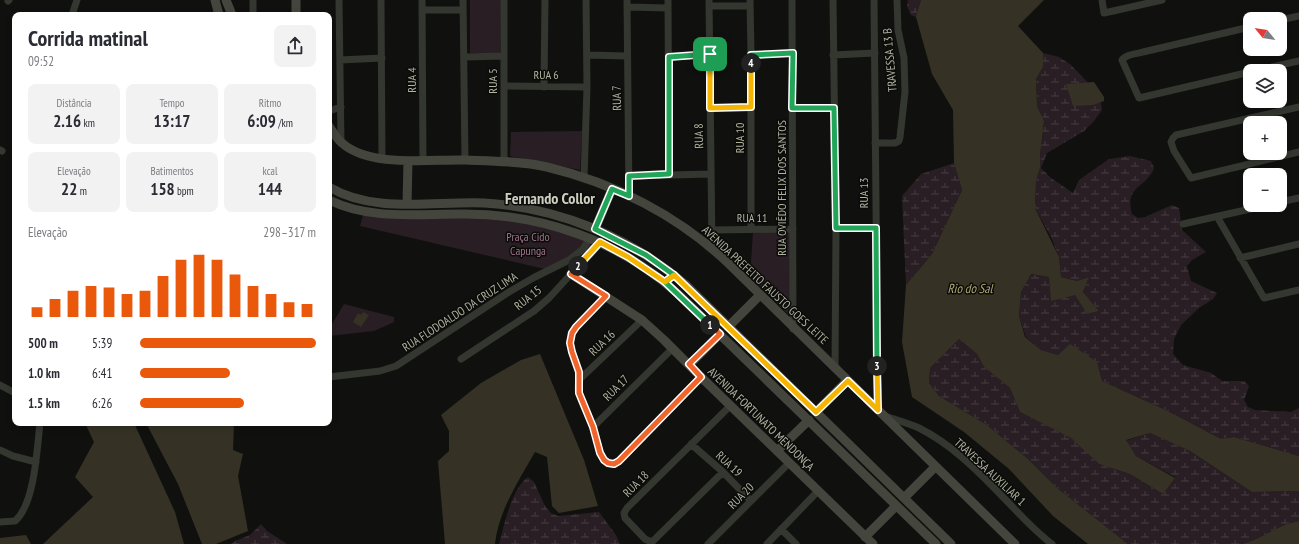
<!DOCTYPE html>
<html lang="pt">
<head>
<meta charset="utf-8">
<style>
	:root { --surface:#fff; --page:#f2f2f3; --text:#2b2b33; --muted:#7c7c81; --accent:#ea580c }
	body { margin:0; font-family:"PT Sans Narrow",sans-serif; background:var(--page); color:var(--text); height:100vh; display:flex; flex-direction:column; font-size:15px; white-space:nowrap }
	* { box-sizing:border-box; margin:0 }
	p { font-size:13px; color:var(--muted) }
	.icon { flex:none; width:22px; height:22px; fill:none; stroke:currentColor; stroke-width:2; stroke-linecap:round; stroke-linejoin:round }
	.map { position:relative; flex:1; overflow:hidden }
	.details { position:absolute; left:12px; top:12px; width:320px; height:414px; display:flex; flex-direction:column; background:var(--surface); border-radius:8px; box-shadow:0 2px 6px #0003 }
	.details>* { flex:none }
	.needle { width:26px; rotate:300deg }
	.controls { position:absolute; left:1243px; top:12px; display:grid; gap:8px }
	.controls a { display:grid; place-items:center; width:44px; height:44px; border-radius:8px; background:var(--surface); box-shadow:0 2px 6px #0003; font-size:20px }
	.pin { position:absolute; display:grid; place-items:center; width:34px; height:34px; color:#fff; margin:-17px; border-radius:8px; box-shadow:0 2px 6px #0006 }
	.km { position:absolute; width:20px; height:20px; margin:-10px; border-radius:50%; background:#222; color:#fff; font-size:11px; line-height:20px; text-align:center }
	.round { display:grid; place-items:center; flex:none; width:42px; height:42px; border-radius:8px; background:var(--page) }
	.headline { display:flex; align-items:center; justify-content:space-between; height:68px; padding:0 16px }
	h1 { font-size:22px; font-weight:600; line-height:30px }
	.metrics { display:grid; grid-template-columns:repeat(3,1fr); gap:6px; height:68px; padding:4px 16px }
	.metrics div { display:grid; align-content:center; border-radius:8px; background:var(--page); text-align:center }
	.metrics b { font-size:17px; font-weight:600 }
	.metrics small { font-size:11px; font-weight:400 }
	.metrics p { font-size:11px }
	.chart { height:112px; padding:8px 16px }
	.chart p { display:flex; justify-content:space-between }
	.chart svg { width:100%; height:72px; margin-top:4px; stroke:var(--accent); stroke-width:6 }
	ul { padding:0 16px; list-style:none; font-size:13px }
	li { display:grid; grid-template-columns:64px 48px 1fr; align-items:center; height:30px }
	li i { height:10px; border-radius:5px; background:var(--accent) }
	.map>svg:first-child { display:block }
	.wetland { fill:url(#wetland-marsh) }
	.park { fill:#281e24 }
	.water { fill:#353225 }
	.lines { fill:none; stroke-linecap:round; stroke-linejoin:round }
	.street { stroke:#343630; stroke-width:7 }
	.secondary { stroke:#44463e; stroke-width:9 }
	.split-1-casing { stroke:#fff; stroke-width:8 }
	.split-2-casing { stroke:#fff; stroke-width:8 }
	.split-3-casing { stroke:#fff; stroke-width:8 }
	.split-4-casing { stroke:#fff; stroke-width:8 }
	.split-5-casing { stroke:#fff; stroke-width:8 }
	.split-1 { stroke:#22a559; stroke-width:5 }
	.split-2 { stroke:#f0652b; stroke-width:5 }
	.split-3 { stroke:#f5b400; stroke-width:5 }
	.split-4 { stroke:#22a559; stroke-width:5 }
	.split-5 { stroke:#f5b400; stroke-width:5 }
	.labels { text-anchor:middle; stroke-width:3; stroke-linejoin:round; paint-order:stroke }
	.street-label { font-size:12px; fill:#b1b39f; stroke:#0b0b0a }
	.park-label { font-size:12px; fill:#a0748b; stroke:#0b0b0a }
	.water-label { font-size:13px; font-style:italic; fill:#b2aa72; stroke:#0b0b0a }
	.district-label { font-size:16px; font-weight:bold; fill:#cccec0; stroke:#0b0b0a }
</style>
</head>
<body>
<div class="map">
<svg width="1299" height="544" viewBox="0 0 1299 544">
	<defs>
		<pattern id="wetland-marsh" width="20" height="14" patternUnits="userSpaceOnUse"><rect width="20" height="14" fill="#281e24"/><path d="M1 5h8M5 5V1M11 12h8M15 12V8" fill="none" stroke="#453c40"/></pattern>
	</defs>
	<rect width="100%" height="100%" fill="#10110f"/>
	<path class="wetland" d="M908,0H921L916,17L911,15L907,6Z
		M1043,53L1059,57L1070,64L1097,92L1100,96L1102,110L1094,121L1084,131L1047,153L1041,168L1051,178L1073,193L1079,180L1109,159L1130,156L1151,161L1154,168C1147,188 1124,185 1132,214L1138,218L1145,217L1172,205L1179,208L1182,230L1206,252L1192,260L1187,266L1191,281L1217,293L1213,299L1199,308L1181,325L1174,339L1173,354L1183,365L1211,373L1222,381H1244L1249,386L1244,400L1248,407L1255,410L1291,412L1299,408V456L1234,437L1221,439L1168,411L1102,381L1097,362L1058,355L1041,350L1026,337L1019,316L1021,292L1030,274L1049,277L1075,295L1087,314L1099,311L1083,292L1089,277L1077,281L1061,277L1059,257L1051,237L1035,208L1036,181L1040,168V155L1044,121L1037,106L1036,79L1043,67Z
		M954,163L962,190L932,254L906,285L902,196L921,174Z
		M959,339L977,354L984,367L1010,388L1020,412L1072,438L1099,464L1130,474L1163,494L1175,477L1136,456L1125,441L1150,433L1190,451L1252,492L1299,491V521C1279,524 1262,539 1242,544H1128L1056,487L1028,459L987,425L939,396L929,383L930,368Z
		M528,477L534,482L545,506L551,513L558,516L599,512L616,535L620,544H499C505,524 511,489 528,477Z
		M261,524L267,531L287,544H231L235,541L250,535Z"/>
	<path class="park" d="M470,0H501L500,53H470Z
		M582,131L580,170L510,156L511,132Z
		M363,215L505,218L558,230L586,242L592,246L566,261L545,269L360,226Z
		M790,231V316L750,277L753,232Z
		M344,304L394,317V322L374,331L329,336V329Z"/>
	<path class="water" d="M921,0H1044L1018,26L1043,53V67L1036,79L1037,106L1044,121L1040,155V168L1036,181L1035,208L1059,257L1061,277L1077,281L1089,277L1083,292L1099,311L1087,314L1075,295L1051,301L1049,277L1031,274L1021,292L1019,316L1025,337L1041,350L1058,355L1070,344L1097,362L1102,381L1168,411L1221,439L1234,437L1299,456V491L1252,492L1190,451L1150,433L1126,440L1136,456L1175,478L1163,494L1130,474L1099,464L1071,438L1020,412L1010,388L984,367L977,354L959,339L930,368L929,383L939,396L987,425L1028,459L1056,487L1128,544H1088L1053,516L1009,469L964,432L912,397L902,342L906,285L932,254L962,190L954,163L953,110L932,74L916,17Z
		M1094,82L1104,97V101L1093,105L1073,106L1066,84Z
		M363,312L369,315L361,327L353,322L358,313L361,315Z
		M540,354L584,460L598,506L559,513L552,506L547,457L535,452C519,480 498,512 495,544H445L438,461L449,451V431L441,415L481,383L521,360Z
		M85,423H134L175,512L184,544H43L93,497L75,477L94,442Z
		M146,423H234L233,450L243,454L238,476L248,531L216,544H202L178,484Z
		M1299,521V544H1242C1262,539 1279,524 1299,521Z
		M26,535L31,544H0V538Z"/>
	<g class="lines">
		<path class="street" d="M253,0V15
			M339,0L341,143
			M381,0L382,159
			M422,0L423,160
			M463,0L465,160
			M504,0V162
			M627,0L629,197
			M668,0L669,175
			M709,0L712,248
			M750,0L751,55V229
			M792,0L793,329
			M833,0L836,228L835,368
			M874,0L878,410
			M1102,0L1104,13L1162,0
			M8,1L9,0
			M709,6H750
			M627,7L668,8
			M422,10H463
			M72,15L77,0
			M1280,20L1299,16
			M1250,27L1143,52C1136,54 1126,54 1122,60L1139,98L1250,72
			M587,55L627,56
			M751,55L793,53
			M833,55L875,53
			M465,57L504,56
			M669,57L710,54
			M340,60L382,58
			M1254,71L1299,61
			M504,86L587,87
			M544,87L545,0
			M1299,107L1176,135L1173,138L1171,142L1174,151L1191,178L1299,152
			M710,108L751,107
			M792,108H834
			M329,111L341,107
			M875,143H895L899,141L900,137L905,92L904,58L898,30L897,0
			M0,150L2,151
			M629,176L711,174
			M584,178L587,87L586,0
			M1280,202L1299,198
			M1220,216L1219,220L1264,298L1299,290
			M1183,224L1268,205
			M836,228H876
			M712,230L793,229
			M1240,258L1299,244
			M606,296L576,327L571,333L570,343L572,352L579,372L578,390L580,397L593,427L602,457L606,461L612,464L618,462L701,377
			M461,359L534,311L549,298L571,274
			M329,377L380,371L396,366L509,292L533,278L569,260L583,249L590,238
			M580,379L642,320
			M0,385L15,393
			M885,416C896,420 908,423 919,428C951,444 977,470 1002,496C1018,512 1033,530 1052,544
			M593,427L673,348
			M691,444L723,472L751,501
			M0,450L13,456L36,462
			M723,472L653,541H649L645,539L625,518L624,513L627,508L730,406
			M0,522L15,521C35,504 37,448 40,423
			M781,529L796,544
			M708,544L789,463
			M767,544L818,491"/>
		<path class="secondary" d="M215,0L219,15
			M226,0L232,15
			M296,15V0
			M329,126C333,132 337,139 342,143C370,168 430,159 465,160C491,161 522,161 547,167C614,183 677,215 727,262L1015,544
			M329,187C374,214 434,201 484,203C557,207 630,237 686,285L951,544
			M329,200C370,220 415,214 460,214C539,213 618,240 677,293L936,544
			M407,204L408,161
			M595,229L612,189
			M600,242L571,274L642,320L664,340L701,377L873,544
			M728,327L760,295
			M689,365L720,334
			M816,412L847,381
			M777,451L809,420
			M904,498L935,467
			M865,537L896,506"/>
	</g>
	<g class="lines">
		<defs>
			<path id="split-1" d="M710,54L669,57V174L629,176V196L612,189L595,229L646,255L674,275L665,282L710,325"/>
			<path id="split-2" d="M578,266L571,274L606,296L576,327L572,333L570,343L572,352L579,372V393L593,427L600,453L604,460L608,463L614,464L619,461L701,377L689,364L720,334L710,325"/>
			<path id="split-3" d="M578,266L600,242L628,257L665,282L674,275L816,412L848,381L878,410L877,366"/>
			<path id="split-4" d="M751,63V55L793,53L792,108H834L836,228H876L877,366"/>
			<path id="split-5" d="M710,54V108L751,107V63"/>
		</defs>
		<use href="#split-1" class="split-1-casing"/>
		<use href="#split-2" class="split-2-casing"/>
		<use href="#split-3" class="split-3-casing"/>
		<use href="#split-4" class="split-4-casing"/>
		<use href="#split-5" class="split-5-casing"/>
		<use href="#split-1" class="split-1"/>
		<use href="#split-2" class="split-2"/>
		<use href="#split-3" class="split-3"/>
		<use href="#split-4" class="split-4"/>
		<use href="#split-5" class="split-5"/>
	</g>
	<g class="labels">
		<g class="street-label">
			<text transform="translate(890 60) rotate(-95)" y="4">TRAVESSA 13 B</text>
			<text x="546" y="79">RUA 6</text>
			<text transform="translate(412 80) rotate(-90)" y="4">RUA 4</text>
			<text transform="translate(493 81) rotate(-90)" y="4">RUA 5</text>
			<text transform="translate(617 98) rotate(-91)" y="4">RUA 7</text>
			<text transform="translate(699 136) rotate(-91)" y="4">RUA 8</text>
			<text transform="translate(740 138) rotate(-90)" y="4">RUA 10</text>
			<text transform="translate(782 188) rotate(-90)" y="4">RUA OVIÊDO FELIX DOS SANTOS</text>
			<text transform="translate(864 193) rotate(-90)" y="4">RUA 13</text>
			<text x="752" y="222">RUA 11</text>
			<text transform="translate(765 285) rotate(43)" y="4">AVENIDA PREFEITO FAUSTO GOES LEITE</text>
			<text transform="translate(528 298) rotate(-39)" y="4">RUA 15</text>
			<text transform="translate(460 312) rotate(-33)" y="4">RUA FLODOALDO DA CRUZ LIMA</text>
			<text transform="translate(602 343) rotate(-44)" y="4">RUA 16</text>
			<text transform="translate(616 388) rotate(-45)" y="4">RUA 17</text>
			<text transform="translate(761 419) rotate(44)" y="4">AVENIDA FORTUNATO MENDONÇA</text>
			<text transform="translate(729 464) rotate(43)" y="4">RUA 19</text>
			<text transform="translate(990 472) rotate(43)" y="4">TRAVESSA AUXILIAR 1</text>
			<text transform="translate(636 484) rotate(-45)" y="4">RUA 18</text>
			<text transform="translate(741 496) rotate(-45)" y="4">RUA 20</text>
		</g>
		<g class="park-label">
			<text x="528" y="241">Praça Cido<tspan x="528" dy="14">Capunga</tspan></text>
		</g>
		<g class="water-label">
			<text x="970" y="293">Rio do Sal</text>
		</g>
		<g class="district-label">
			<text x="550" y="204">Fernando Collor</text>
		</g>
	</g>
</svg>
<div class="controls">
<a><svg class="needle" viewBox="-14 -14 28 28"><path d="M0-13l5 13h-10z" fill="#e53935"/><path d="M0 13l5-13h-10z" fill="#7c7c81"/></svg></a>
<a><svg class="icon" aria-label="layers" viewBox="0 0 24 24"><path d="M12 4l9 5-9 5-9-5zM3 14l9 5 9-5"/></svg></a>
<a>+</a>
<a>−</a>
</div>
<div class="pin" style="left:710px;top:54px;background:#1e9e55"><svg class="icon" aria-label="arrive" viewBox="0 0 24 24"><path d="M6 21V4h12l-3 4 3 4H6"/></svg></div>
<b class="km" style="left:710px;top:325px">1</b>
<b class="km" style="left:578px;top:266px">2</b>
<b class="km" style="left:877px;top:366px">3</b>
<b class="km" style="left:751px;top:63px">4</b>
<section class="details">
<div class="headline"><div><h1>Corrida matinal</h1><p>09:52</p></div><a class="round"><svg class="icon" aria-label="share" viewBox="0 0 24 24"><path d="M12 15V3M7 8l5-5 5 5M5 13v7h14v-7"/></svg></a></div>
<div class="metrics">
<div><p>Distância</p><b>2.16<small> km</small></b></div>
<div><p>Tempo</p><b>13:17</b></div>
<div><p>Ritmo</p><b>6:09<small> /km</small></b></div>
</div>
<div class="metrics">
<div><p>Elevação</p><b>22<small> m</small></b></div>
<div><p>Batimentos</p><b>158<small> bpm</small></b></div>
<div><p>kcal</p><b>144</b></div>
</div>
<div class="chart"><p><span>Elevação</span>298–317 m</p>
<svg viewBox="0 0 160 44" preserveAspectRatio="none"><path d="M5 44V38M15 44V33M25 44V28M35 44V25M45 44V26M55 44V30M65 44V28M75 44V19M85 44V9M95 44V6M105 44V9M115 44V18M125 44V25M135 44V30M145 44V35M155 44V36"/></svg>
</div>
<ul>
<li><b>500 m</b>5:39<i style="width:100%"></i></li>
<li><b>1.0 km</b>6:41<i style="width:51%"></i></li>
<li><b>1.5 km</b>6:26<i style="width:59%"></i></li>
</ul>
</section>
</div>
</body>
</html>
